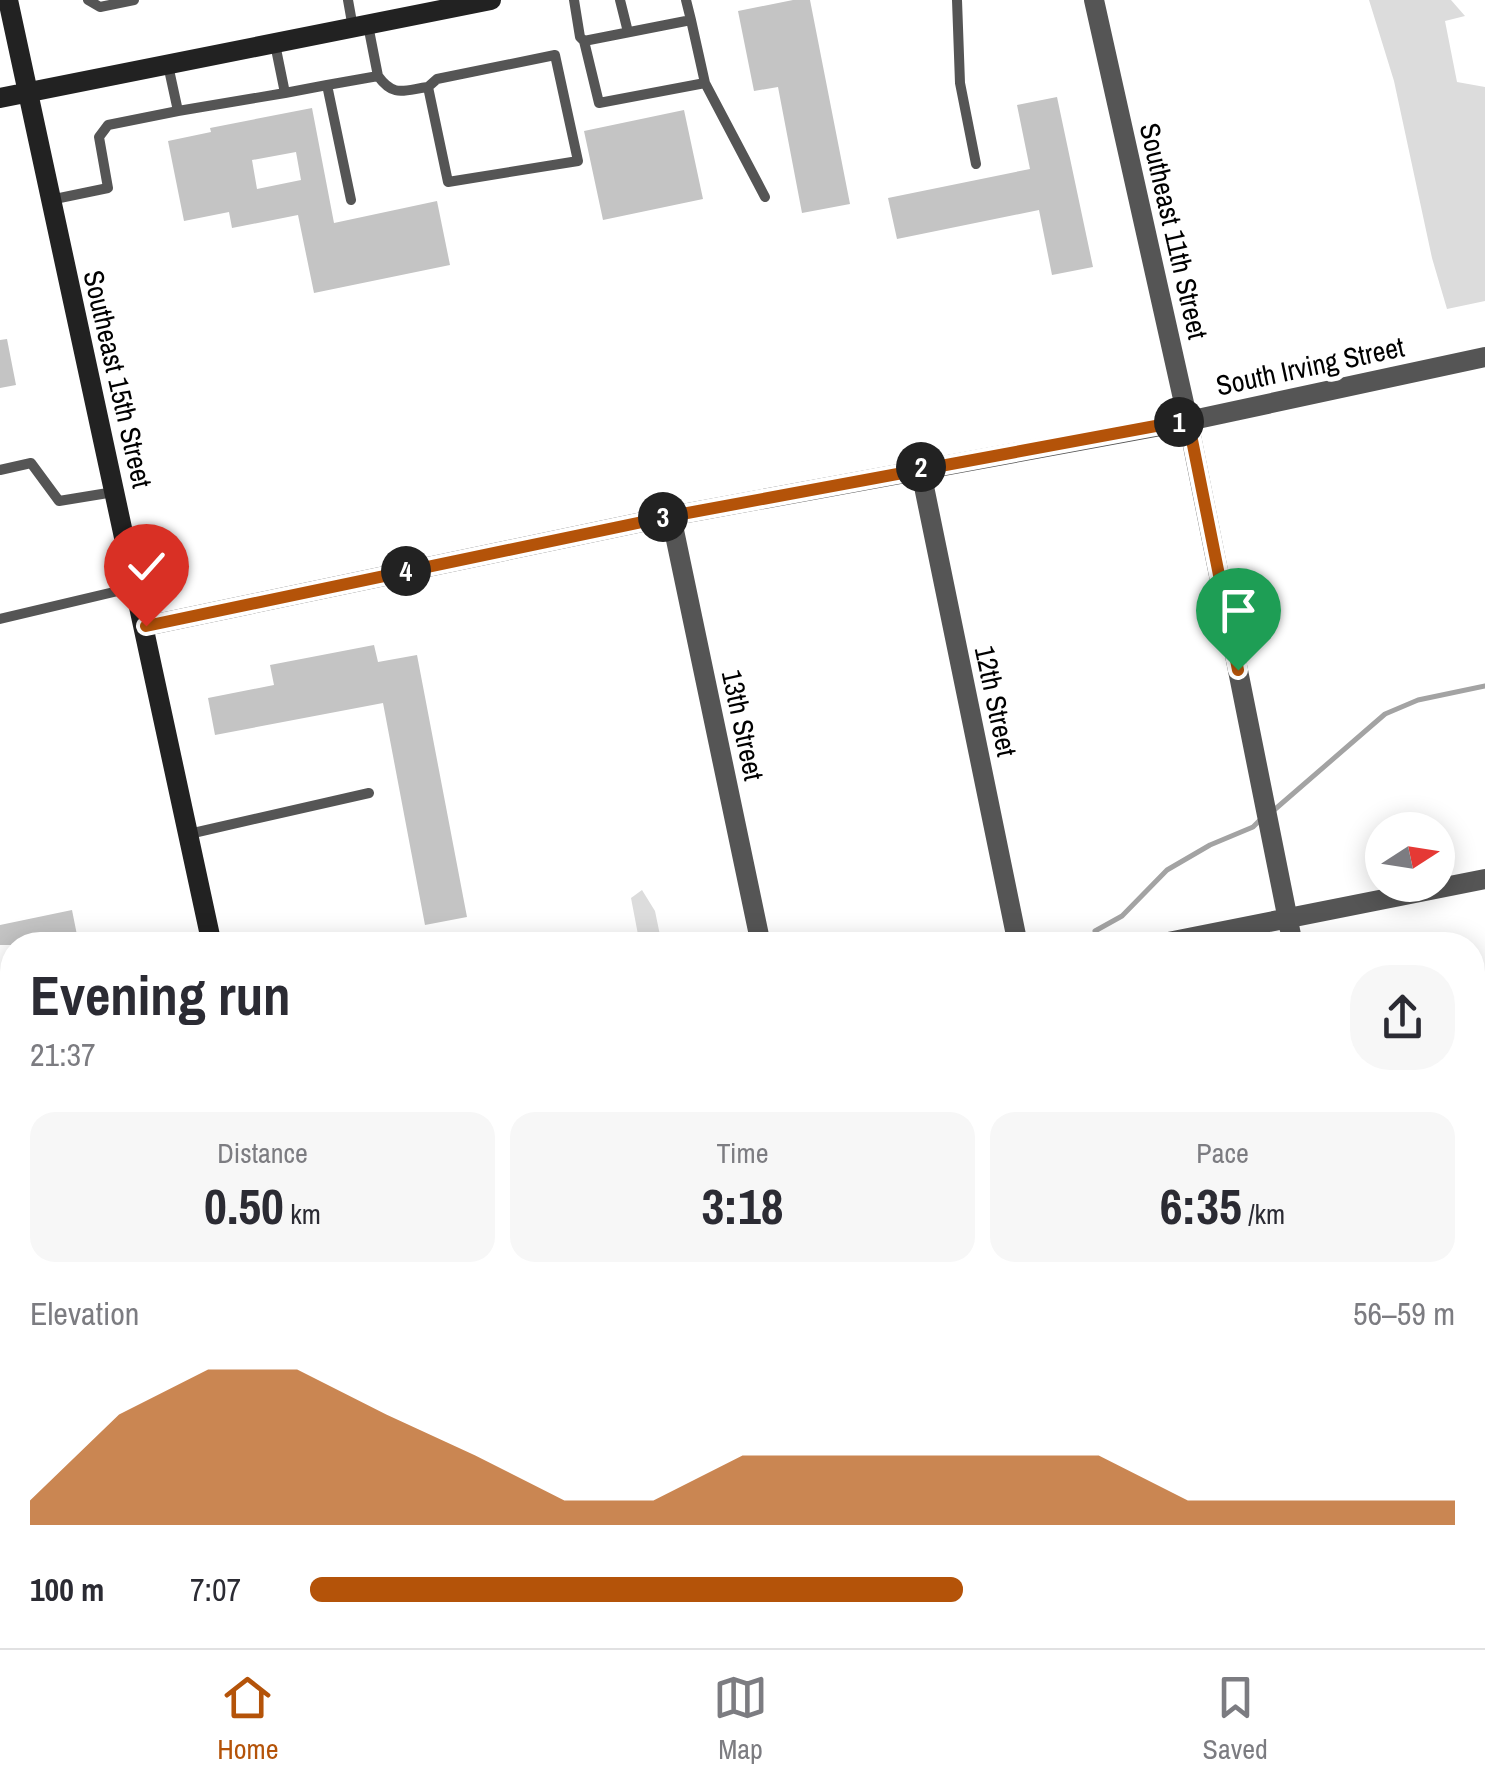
<!DOCTYPE html>
<html lang="en">
<head>
<meta charset="utf-8">
<style>
	:root { --surface:#fff; --page:#f7f7f7; --text:#2b2b33; --muted:#7c7c81; --line:#e1e1e2; --accent:#b45309 }
	body { margin:0; font-family:"Archivo Narrow",sans-serif; background:var(--page); color:var(--text); height:100vh; display:flex; flex-direction:column; font-size:38px; white-space:nowrap }
	* { box-sizing:border-box; margin:0 }
	p { font-size:32px; color:var(--muted) }
	.icon { flex:none; width:55px; height:55px; fill:none; stroke:currentColor; stroke-width:2; stroke-linecap:round; stroke-linejoin:round }
	.map { position:relative; flex:1; overflow:hidden }
	.side { position:absolute; left:0px; top:932px; width:1485px; height:718px; display:flex; flex-direction:column; background:var(--surface); border-radius:40px 40px 0 0; box-shadow:0 5px 25px #0003 }
	.side>* { flex:none }
	.needle { width:65px; rotate:78deg }
	.buttons { position:absolute; left:1365px; top:812px; display:grid; gap:20px }
	.buttons a { display:grid; place-items:center; width:90px; height:90px; border-radius:50%; background:var(--surface); box-shadow:0 5px 25px #0003; font-size:50px }
	.pin { position:absolute; display:grid; place-items:center; width:85px; height:85px; color:#fff; margin:-102px -42px; border-radius:50% 50% 50% 0; rotate:-45deg; box-shadow:0 0 10px #0007 }
	.pin .icon { rotate:45deg }
	.km { position:absolute; width:50px; height:50px; margin:-25px; border-radius:50%; background:#222; color:#fff; font-size:28px; line-height:50px; text-align:center }
	.round { display:grid; place-items:center; flex:none; width:105px; height:105px; border-radius:40px; background:var(--page) }
	.summary { display:flex; align-items:center; justify-content:space-between; height:170px; padding:0 30px }
	h1 { font-size:55px; font-weight:700; line-height:75px }
	.stats { display:grid; grid-template-columns:repeat(3,1fr); gap:15px; height:170px; padding:10px 30px }
	.stats div { display:grid; align-content:center; border-radius:25px; background:var(--page); text-align:center }
	.stats b { font-size:50px; font-weight:700 }
	.stats small { font-size:28px; font-weight:400 }
	.stats p { font-size:28px }
	.chart { height:280px; padding:20px 30px }
	.chart p { display:flex; justify-content:space-between }
	.chart svg { width:100%; height:180px; margin-top:10px; fill:var(--accent); opacity:.7 }
	ul { padding:0 30px; list-style:none; font-size:32px }
	li { display:grid; grid-template-columns:160px 120px 1fr; align-items:center; height:75px }
	li i { height:25px; border-radius:12px; background:var(--accent) }
	.tab-bar { display:flex; justify-content:space-around; align-items:center; height:140px; border-top:2px solid var(--line); background:var(--surface); font-size:28px; color:var(--muted) }
	.tab-bar a { display:grid; justify-items:center; gap:5px }
	.tab-bar .on { color:var(--accent) }
	.map>svg:first-child { display:block }
	.green { fill:#dcdcdc }
	.lines { fill:none; stroke-linecap:round; stroke-linejoin:round }
	.stream { stroke:#a3a3a3; stroke-width:5 }
	.building { fill:#c4c4c4; fill-rule:evenodd }
	.service { stroke:#555; stroke-width:10 }
	.minor { stroke:#555; stroke-width:20 }
	.secondary { stroke:#222; stroke-width:20 }
	.route-casing { stroke:#fff; stroke-width:20 }
	.route { stroke:#b45309; stroke-width:12 }
	.labels { text-anchor:middle; stroke-width:10; stroke-linejoin:round; paint-order:stroke }
	.street-label { font-size:28px; fill:#000; stroke:#fff }
</style>
</head>
<body>
<div class="map">
<svg width="1485" height="1648" viewBox="0 0 1485 1648">
	<rect width="100%" height="100%" fill="#fff"/>
	<path class="green" d="M1369,0H1451L1465,16L1445,21L1457,82L1485,87V301L1447,309L1432,258L1394,81Z
		M642,890L655,911L662,945H640L631,898Z
		M1165,1638H1446L1448,1648H1167Z"/>
	<g class="lines">
		<path class="stream" d="M1273,811L1385,714L1418,700L1485,686
			M1095,931L1122,916L1167,870L1210,845L1253,827L1260,820"/>
	</g>
	<path class="building" d="M793,0H810L850,204L802,213L778,87L754,91L738,11Z
		M1057,97L1093,267L1052,275L1039,210L897,239L888,198L1030,169L1017,105Z
		M312,108L334,223L437,201L450,265L314,293L298,215L232,228L229,212L184,221L168,141L211,132L210,128ZM296,152L301,180L257,189L252,160Z
		M684,110L703,199L603,220L584,131Z
		M7,339L16,385L0,388V340Z
		M374,645L378,662L417,655L467,917L425,925L383,703L215,735L208,698L274,685L270,665Z
		M72,910L79,945H0V925Z"/>
	<g class="lines">
		<path class="service" d="M88,0L100,7L134,0
			M348,0L353,28
			M574,0L580,37L584,41L691,20L686,0
			M620,0L628,32
			M957,0L960,83L976,164
			M691,20L705,83L765,197
			M584,41L599,103L705,83
			M275,44L285,93L327,85L351,200
			M168,65L178,111L285,93
			M378,76C394,98 404,90 428,87L448,182L578,161L555,55L437,79L428,87
			M327,85L378,76L368,25
			M50,200L108,188L99,137L108,125L178,111
			M0,470L31,463L59,501L114,492
			M0,619L135,587
			M189,834L369,793
			M0,1023L12,1021
			M0,1428L12,1489
			M81,1638L83,1648
			M155,1638L158,1648
			M289,1638L292,1648
			M177,1648L195,1644L196,1648"/>
		<path class="minor" d="M1094,0L1188,421L1293,945
			M920,467L1018,945
			M671,516L761,945
			M146,626L671,516L1188,421L1485,357
			M1153,945L1485,879
			M1472,1412L1485,1409
			M0,1564L12,1561
			M449,1638L452,1648
			M890,1638L893,1648
			M1159,1638L1161,1648
			M1450,1638L1453,1648
			M358,1647L397,1638"/>
		<path class="secondary" d="M8,0L212,945
			M0,98L491,0
			M356,1638L358,1648"/>
	</g>
	<g class="lines">
		<defs>
			<path id="route" d="M146,626L671,516L1188,420L1238,670"/>
		</defs>
		<use href="#route" class="route-casing"/>
		<use href="#route" class="route"/>
	</g>
	<g class="labels">
		<g class="street-label">
			<text transform="translate(1174 231) rotate(77)" y="10">Southeast 11th Street</text>
			<text transform="translate(1310 366) rotate(-12)" y="10">South Irving Street</text>
			<text transform="translate(118 379) rotate(77)" y="10">Southeast 15th Street</text>
			<text transform="translate(996 701) rotate(78)" y="10">12th Street</text>
			<text transform="translate(743 725) rotate(78)" y="10">13th Street</text>
		</g>
	</g>
</svg>
<div class="buttons">
<a><svg class="needle" viewBox="-14 -14 28 28"><path d="M0-13l5 13h-10z" fill="#e53935"/><path d="M0 13l5-13h-10z" fill="#7c7c81"/></svg></a>
</div>
<div class="pin" style="left:1238px;top:670px;background:#1e9e55"><svg class="icon" aria-label="arrive" viewBox="0 0 24 24"><path d="M6 21V4h12l-3 4 3 4H6"/></svg></div>
<div class="pin" style="left:146px;top:626px;background:#d93025"><svg class="icon" aria-label="check" viewBox="0 0 24 24"><path d="M5 12l5 5 9-10"/></svg></div>
<b class="km" style="left:1179px;top:422px">1</b>
<b class="km" style="left:921px;top:467px">2</b>
<b class="km" style="left:663px;top:517px">3</b>
<b class="km" style="left:406px;top:571px">4</b>
<section class="side">
<div class="summary"><div><h1>Evening run</h1><p>21:37</p></div><a class="round"><svg class="icon" aria-label="share" viewBox="0 0 24 24"><path d="M12 15V3M7 8l5-5 5 5M5 13v7h14v-7"/></svg></a></div>
<div class="stats">
<div><p>Distance</p><b>0.50<small> km</small></b></div>
<div><p>Time</p><b>3:18</b></div>
<div><p>Pace</p><b>6:35<small> /km</small></b></div>
</div>
<div class="chart"><p><span>Elevation</span>56–59 m</p>
<svg viewBox="0 0 160 44" preserveAspectRatio="none"><path d="M0 44V38L10 17L20 6L30 6L40 17L50 27L60 38L70 38L80 27L90 27L100 27L110 27L120 27L130 38L140 38L150 38L160 38V44z"/></svg>
</div>
<ul>
<li><b>100 m</b>7:07<i style="width:57%"></i></li>
</ul>
</section>
</div>
<nav class="tab-bar">
<a class="on"><svg class="icon" aria-label="home" viewBox="0 0 24 24"><path d="M3 11l9-7 9 7M6 9v11h12V9"/></svg>Home</a>
<a><svg class="icon" aria-label="map" viewBox="0 0 24 24"><path d="M3 6l6-2 6 2 6-2v14l-6 2-6-2-6 2zM9 4v14M15 6v14"/></svg>Map</a>
<a><svg class="icon" aria-label="saved" viewBox="0 0 24 24"><path d="M7 4h10v16l-5-4-5 4z"/></svg>Saved</a>
</nav>
</body>
</html>
